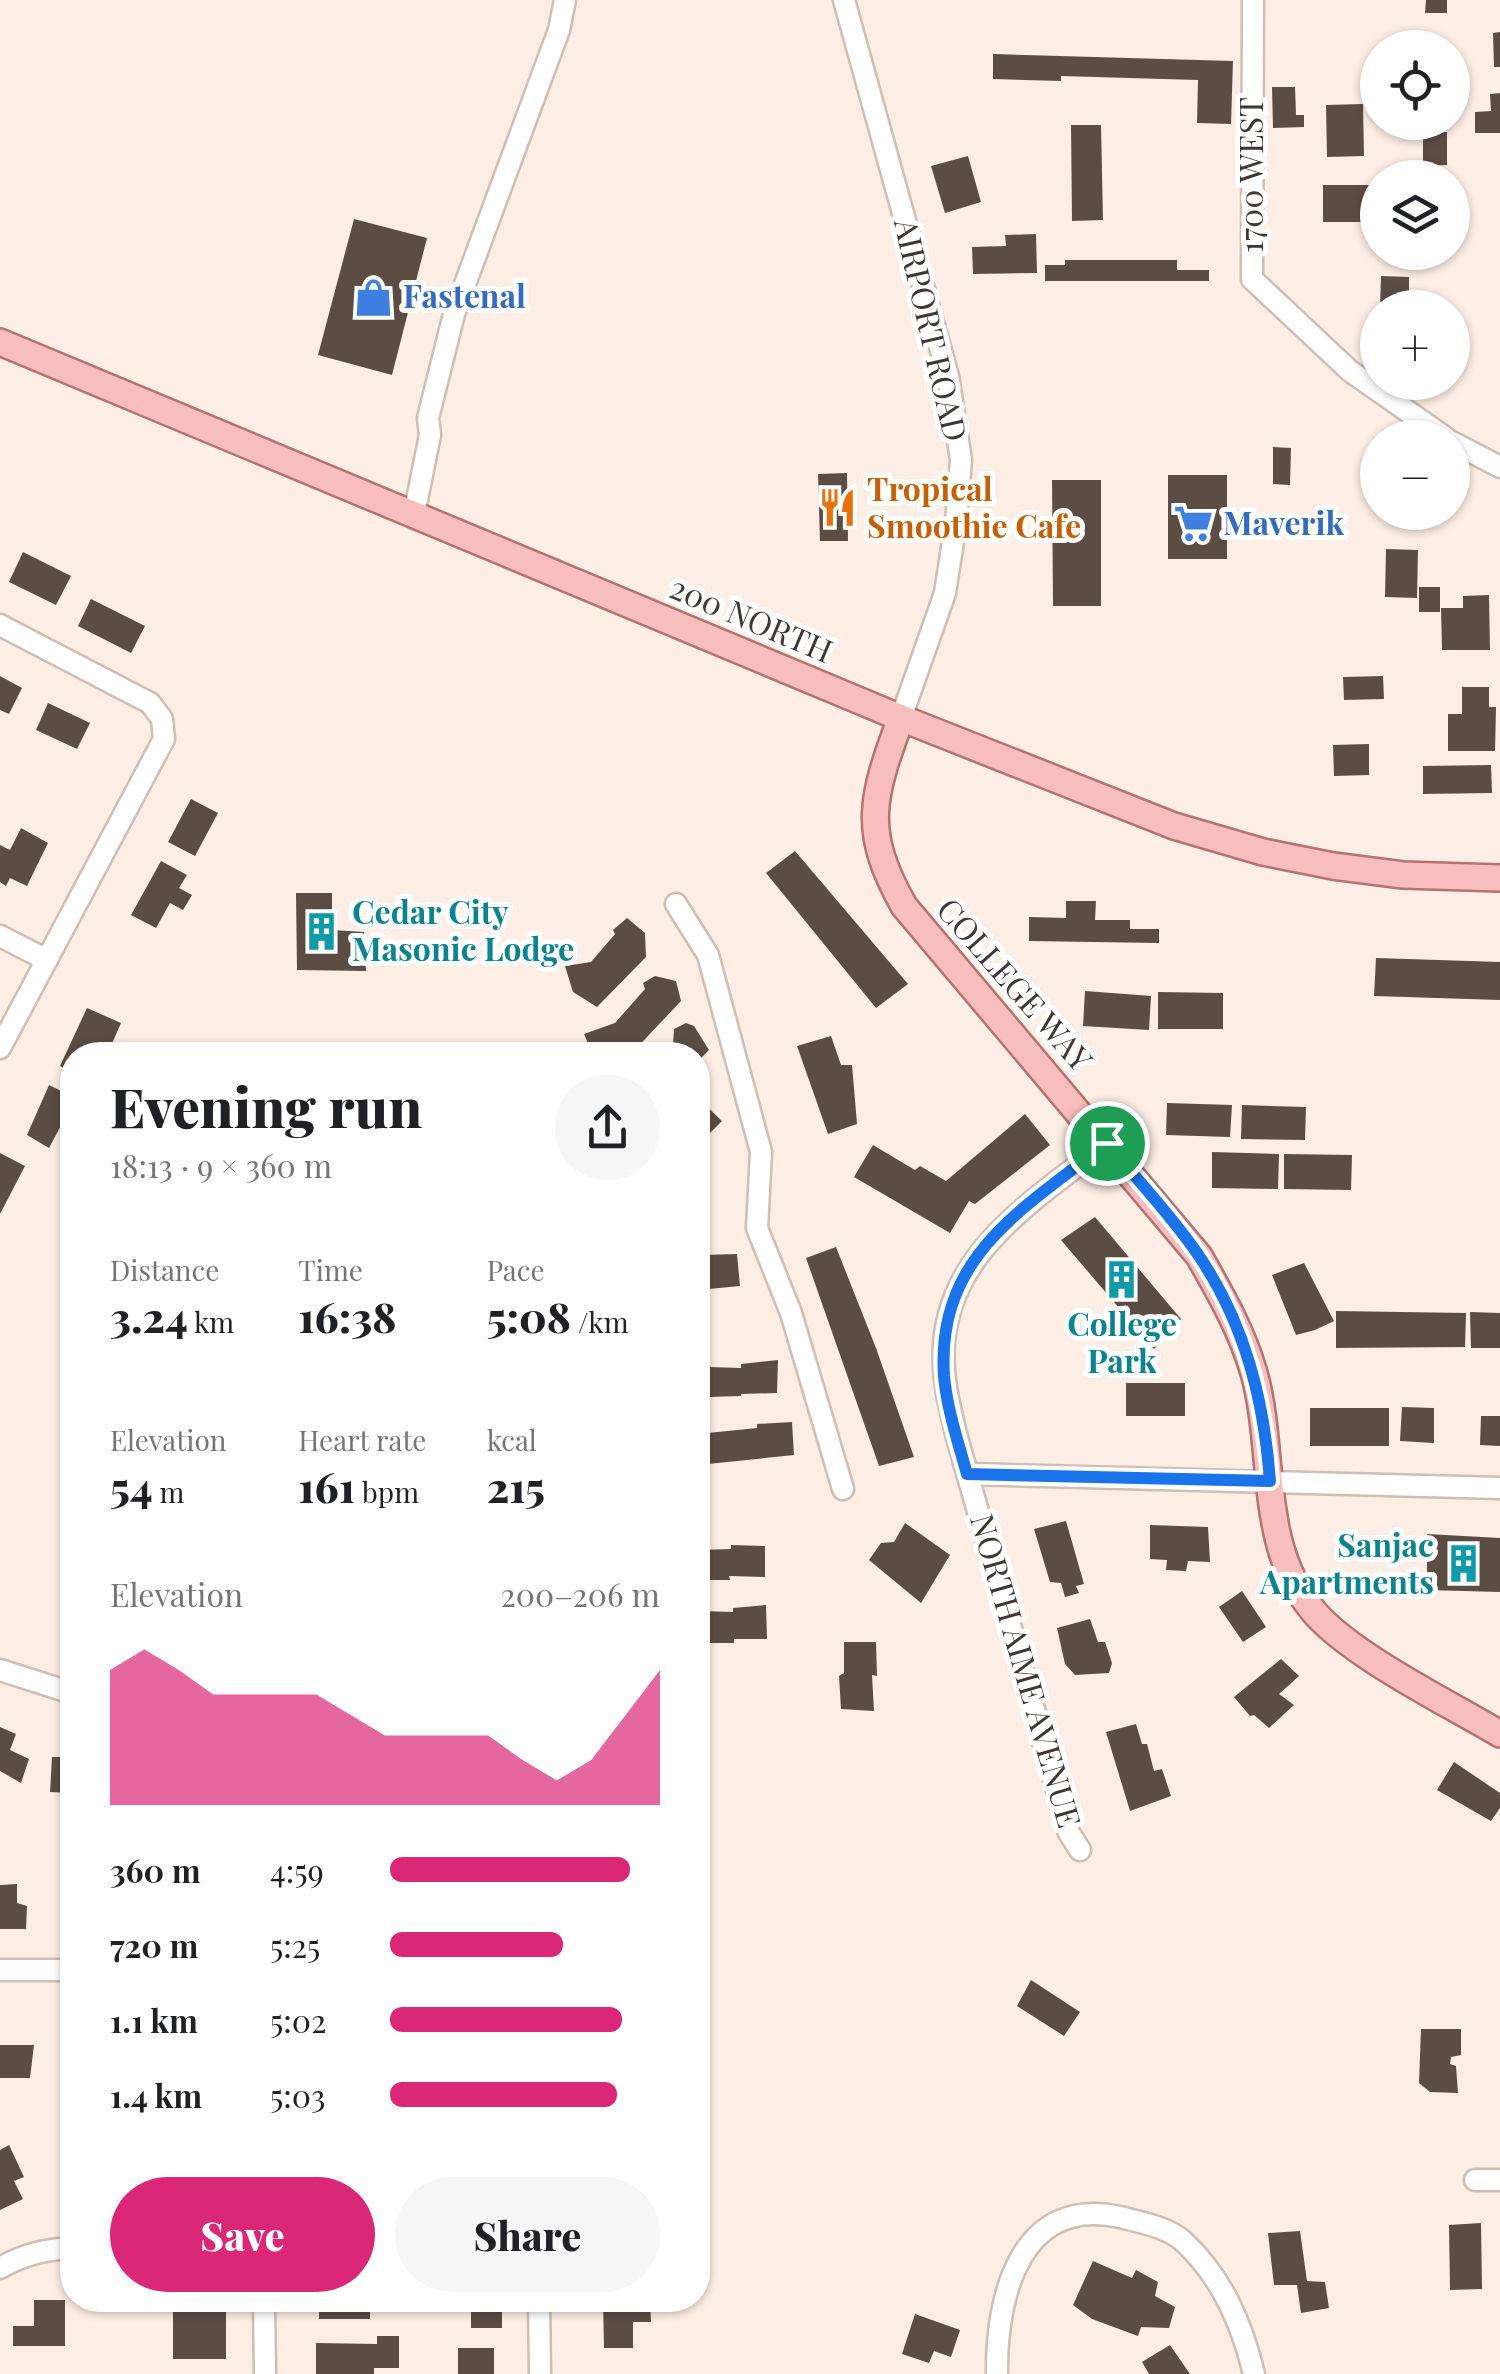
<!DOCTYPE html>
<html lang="en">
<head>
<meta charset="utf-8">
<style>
	:root { --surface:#fff; --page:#f6f6f6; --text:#202124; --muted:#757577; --accent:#db2777 }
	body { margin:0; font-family:"Playfair Display",serif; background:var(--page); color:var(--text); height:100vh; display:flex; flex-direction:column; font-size:38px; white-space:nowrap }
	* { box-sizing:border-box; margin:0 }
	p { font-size:32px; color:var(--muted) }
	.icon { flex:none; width:55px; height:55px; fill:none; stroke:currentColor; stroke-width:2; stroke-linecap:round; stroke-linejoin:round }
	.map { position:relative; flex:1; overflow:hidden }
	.details { position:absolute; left:60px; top:1042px; width:650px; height:1270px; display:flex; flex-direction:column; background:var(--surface); border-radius:40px; box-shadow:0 2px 8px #0004 }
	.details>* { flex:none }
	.fabs { position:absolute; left:1360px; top:30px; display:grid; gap:20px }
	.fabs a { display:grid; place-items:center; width:110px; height:110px; border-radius:50%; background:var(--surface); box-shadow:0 2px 8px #0004; font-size:50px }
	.pin { position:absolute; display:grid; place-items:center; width:85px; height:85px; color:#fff; margin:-42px; border:5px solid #fff; border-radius:50%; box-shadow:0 2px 10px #0007 }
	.round { display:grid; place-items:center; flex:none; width:105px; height:105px; border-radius:52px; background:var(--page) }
	.overview { display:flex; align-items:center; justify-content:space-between; height:170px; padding:0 50px }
	h1 { font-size:55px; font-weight:800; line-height:75px }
	.figures { display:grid; grid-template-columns:repeat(3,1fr); gap:15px; height:170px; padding:10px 50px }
	.figures div { display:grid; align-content:center }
	.figures b { font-size:42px; font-weight:800 }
	.figures small { font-size:28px; font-weight:400 }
	.figures p { font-size:28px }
	.chart { height:280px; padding:20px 50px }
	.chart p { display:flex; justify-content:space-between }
	.chart svg { width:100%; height:180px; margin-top:10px; fill:var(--accent); opacity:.7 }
	.primary-button { display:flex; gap:20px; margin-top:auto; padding:20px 50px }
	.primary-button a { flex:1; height:115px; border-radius:60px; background:var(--accent); color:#fff; font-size:40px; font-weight:800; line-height:115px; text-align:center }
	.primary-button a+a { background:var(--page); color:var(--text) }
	ul { padding:0 50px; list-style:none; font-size:32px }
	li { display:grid; grid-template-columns:160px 120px 1fr; align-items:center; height:75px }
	li i { height:25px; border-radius:12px; background:var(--accent) }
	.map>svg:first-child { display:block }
	.building { fill:#5c4d44 }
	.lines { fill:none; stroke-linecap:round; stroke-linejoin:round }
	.minor-casing { stroke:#cfbeb2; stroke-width:25 }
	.major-casing { stroke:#b47371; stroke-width:30 }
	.minor { stroke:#fff; stroke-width:20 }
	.major { stroke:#f8bebe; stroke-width:25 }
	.route-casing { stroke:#fff; stroke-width:20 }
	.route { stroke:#1a73e8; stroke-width:12 }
	.labels { text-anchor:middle; stroke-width:10; stroke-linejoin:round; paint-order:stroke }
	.street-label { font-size:32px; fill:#3e3733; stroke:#fff }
	.shop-label { font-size:32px; font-weight:bold; fill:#366cbe; stroke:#fff; text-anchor:start }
	.food-label { font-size:32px; font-weight:bold; fill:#c56008; stroke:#fff; text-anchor:start }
	.culture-label { font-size:32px; font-weight:bold; fill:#0d838f; stroke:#fff; text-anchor:start }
</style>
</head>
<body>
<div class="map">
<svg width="1500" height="2374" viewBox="0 0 1500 2374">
	<rect width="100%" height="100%" fill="#fceee4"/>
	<path class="building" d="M1426,0H1447V13H1425Z
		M1500,32V67H1494L1493,33Z
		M993,54L1233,61L1231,124L1197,123L1198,80L1061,76V81L993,79Z
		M1272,87H1295L1296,115H1304V127L1273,128Z
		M1500,93V133H1475V112L1491,111L1490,94Z
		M1363,104L1364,156L1327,157L1326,105Z
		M1422,122H1445V130L1422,129Z
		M1071,125H1101L1103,220L1072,221Z
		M1447,132V165L1423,166V133Z
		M968,156L981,202L945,213L931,166Z
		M1323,185H1378V222H1323Z
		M354,219L427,238L392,375L318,355Z
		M1036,234L1037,273L973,274L972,247L1006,246L1005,235Z
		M1065,260H1177V270H1209V281H1045V265H1065Z
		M1381,276L1409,277V296H1399V308H1380Z
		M1273,447L1291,448L1290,485L1273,484Z
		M847,473L848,541H820L818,474Z
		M1168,475H1227V559H1168Z
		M1052,480H1101V606H1053Z
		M1386,549L1418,550L1417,598L1385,597Z
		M23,552L71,576L56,605L9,582Z
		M1419,587H1440V612H1419Z
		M1489,595L1490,650H1442L1441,608H1463V596Z
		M91,599L145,626L131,653L78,626Z
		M0,676L22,688L9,714L0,710Z
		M1383,676L1384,699L1344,700L1343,677Z
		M1462,687H1489V707H1496L1495,751H1448V714H1462Z
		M48,703L90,723L77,749L36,730Z
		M1369,744V775L1334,776L1333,745Z
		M1491,765L1492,793L1423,794V766Z
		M191,799L218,813L195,856L168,842Z
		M21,828L48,843L27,886L10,878L6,886L0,882V845L10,850Z
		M795,851L908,984L876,1008L766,873Z
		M161,861L187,875L179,888L192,895L183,910L170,903L156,928L131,915Z
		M296,893H332V930L364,932L366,971L297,970Z
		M1066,901H1096L1095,920H1130V929H1159V943L1029,941V917L1066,918Z
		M627,918L645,933L646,957L597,1007L573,992L565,966L591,962L615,934L613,930Z
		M1376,958L1500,962V1000L1374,996Z
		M655,976L676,981L681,1001L630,1055H593L584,1034L615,1023L645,989L643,983Z
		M1085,991L1151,996L1149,1030L1083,1026Z
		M1158,992L1223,993V1029H1158Z
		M87,1008L121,1023L107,1055H72V1072L60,1066Z
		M686,1023L694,1026L709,1050L698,1061V1055H662L673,1045L674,1029Z
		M831,1036L841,1065H852L857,1124L828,1134L797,1046Z
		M49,1085L72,1096V1105L49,1148L27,1135Z
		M698,1098L722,1121L698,1145Z
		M1167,1103L1232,1105L1230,1137L1166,1135Z
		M1242,1105L1306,1107L1305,1140L1241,1139Z
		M1025,1114L1050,1145L975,1204L969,1201L950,1233L854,1177L873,1145L915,1170L920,1166L946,1181Z
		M1212,1152L1279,1154L1278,1189L1212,1188Z
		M0,1153L25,1166L0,1214Z
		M1284,1154L1352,1155L1351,1190L1284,1189Z
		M1095,1217L1181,1319L1154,1349L1061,1240Z
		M836,1247L876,1348L914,1457L879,1466L806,1258Z
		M737,1254L740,1286L698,1290V1260L702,1259L703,1255Z
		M1304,1263L1334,1321L1315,1330L1296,1335L1272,1275Z
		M1336,1311L1466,1313L1465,1347L1336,1348Z
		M1470,1312L1500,1313V1348H1471Z
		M778,1360L777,1393L741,1394V1396L709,1397V1401H698V1371L709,1370V1367L741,1368V1364Z
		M1126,1383H1185V1416H1126Z
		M1402,1407L1434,1408V1443L1400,1441Z
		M1310,1408H1389V1446H1310Z
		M1481,1416H1500V1446L1480,1445Z
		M792,1422L794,1455L698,1465V1434L757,1428V1424Z
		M1066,1521L1084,1584L1076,1586L1079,1593L1065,1597L1061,1583L1050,1582L1034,1529Z
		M905,1523L950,1555L921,1603L869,1560L881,1543L894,1542Z
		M1150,1525L1208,1527L1210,1562L1188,1561L1186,1571L1166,1570L1167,1560L1150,1559Z
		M1427,1534L1500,1538V1592L1427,1590Z
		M731,1545L765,1546V1577L729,1576L730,1580H698V1550L731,1549Z
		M1242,1591L1266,1627L1243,1642L1219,1607Z
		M766,1605L767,1639H734V1643H704L705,1647H698L700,1611L733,1612V1608Z
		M1090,1619L1098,1642H1105L1112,1663L1109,1673L1075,1675L1065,1664L1057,1628Z
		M844,1642H876L877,1676L872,1675L874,1711L841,1709L839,1676L844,1673Z
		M1281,1659L1299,1676L1279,1694L1294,1705L1269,1728L1254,1715L1250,1716L1234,1697Z
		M1136,1724L1142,1744H1147L1154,1771L1162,1769L1171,1796L1130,1811L1106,1732Z
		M0,1727L16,1734L10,1750L29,1759L21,1783L0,1771Z
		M52,1757H72V1793L50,1792Z
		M1454,1762L1500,1793V1808L1491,1821L1437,1790Z
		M17,1884V1903L27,1906L26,1929H0V1885Z
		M72,1884V1931H61L62,1885Z
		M1031,1980L1080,2012L1064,2036L1017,2006Z
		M1421,2029H1461V2055L1451,2057L1450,2064L1456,2066L1458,2093L1430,2092L1419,2083Z
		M0,2045H34L30,2078H0Z
		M9,2145L24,2177L14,2181L23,2199L0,2210V2150Z
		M68,2172H72V2200H68Z
		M1481,2223L1482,2289L1450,2290L1449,2225Z
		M1300,2231L1307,2281L1325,2282L1329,2308L1301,2313L1297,2285H1274L1268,2233Z
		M1093,2261L1132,2278L1136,2270L1158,2282L1155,2296L1175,2307L1169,2328L1141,2327L1138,2336L1092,2319L1073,2305Z
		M34,2300H65V2346H13V2326H34Z
		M173,2300H226V2359H173Z
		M319,2300H370V2319H319Z
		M471,2300H502V2328H471Z
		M603,2300H650L651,2322H633V2348H604Z
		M915,2314L960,2330L951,2357L934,2351L929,2363L902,2354Z
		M377,2336H399V2368H374V2374H316V2343L377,2344Z
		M1170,2345L1190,2374H1149L1142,2362Z
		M458,2348H494V2374H458Z"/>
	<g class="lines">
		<defs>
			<path id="minor" d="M844,0L948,376L961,460L956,522L945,593L901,718
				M1253,0L1252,279L1350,371L1446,438
				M1452,442L1500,467
				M414,515L430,435L428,418L454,314L559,30L565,0
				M0,625L150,703L162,719L164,739L0,1048
				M676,904L708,955L761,1152L757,1228L791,1313L843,1489
				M0,936L47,960
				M967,1474L1500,1488
				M0,1670L72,1693
				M1080,1850L1069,1833L956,1434C952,1416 947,1398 945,1380C930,1262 1027,1206 1107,1143
				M0,1970H72
				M1475,2180H1500
				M0,2268C22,2255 46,2249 72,2248
				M264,2300L265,2374
				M539,2300L540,2374
				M997,2374C996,2297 1020,2195 1120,2217C1140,2222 1167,2227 1183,2241C1222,2277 1242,2324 1254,2374"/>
			<path id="major" d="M0,342L901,718L1174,826L1263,852L1333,866L1403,875L1500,878
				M901,718C872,797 861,830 904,906L1199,1256C1220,1293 1242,1331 1254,1373C1276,1452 1257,1546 1315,1613C1354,1657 1448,1703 1500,1734"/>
		</defs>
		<use href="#minor" class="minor-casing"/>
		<use href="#major" class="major-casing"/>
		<use href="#minor" class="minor"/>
		<use href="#major" class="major"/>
	</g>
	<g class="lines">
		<defs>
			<path id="route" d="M1107,1143C1137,1180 1172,1216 1199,1256C1245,1324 1264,1400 1270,1481L967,1474C958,1442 947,1409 944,1376C936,1255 1024,1209 1107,1143Z"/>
		</defs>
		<use href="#route" class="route-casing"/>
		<use href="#route" class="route"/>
	</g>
	<defs>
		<symbol id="shop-bare" viewBox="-9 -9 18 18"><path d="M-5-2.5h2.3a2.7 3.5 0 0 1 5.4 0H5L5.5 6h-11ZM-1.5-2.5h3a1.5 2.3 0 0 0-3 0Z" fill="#3f7fe0" stroke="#fff" stroke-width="2.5" paint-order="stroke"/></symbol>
		<symbol id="restaurant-bare" viewBox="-9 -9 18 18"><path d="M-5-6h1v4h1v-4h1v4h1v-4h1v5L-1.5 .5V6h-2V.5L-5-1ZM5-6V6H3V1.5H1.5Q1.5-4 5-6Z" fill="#e8710a" stroke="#fff" stroke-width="2.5" paint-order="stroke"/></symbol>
		<symbol id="supermarket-bare" viewBox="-9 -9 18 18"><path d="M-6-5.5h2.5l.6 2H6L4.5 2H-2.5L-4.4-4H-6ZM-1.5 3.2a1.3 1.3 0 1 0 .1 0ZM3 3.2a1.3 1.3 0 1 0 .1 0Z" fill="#3f7fe0" stroke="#fff" stroke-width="2.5" paint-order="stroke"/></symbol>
		<symbol id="building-bare" viewBox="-9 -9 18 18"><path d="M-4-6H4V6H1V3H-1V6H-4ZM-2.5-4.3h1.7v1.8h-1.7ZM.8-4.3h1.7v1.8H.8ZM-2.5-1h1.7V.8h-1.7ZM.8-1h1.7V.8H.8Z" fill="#0f9aa8" stroke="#fff" stroke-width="2.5" paint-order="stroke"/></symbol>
	</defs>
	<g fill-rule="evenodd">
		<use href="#shop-bare" x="346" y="270" width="55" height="55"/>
		<use href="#restaurant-bare" x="810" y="480" width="55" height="55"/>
		<use href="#supermarket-bare" x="1166" y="496" width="55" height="55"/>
		<use href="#building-bare" x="294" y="904" width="55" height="55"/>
		<use href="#building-bare" x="1094" y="1252" width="55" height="55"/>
		<use href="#building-bare" x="1436" y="1536" width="55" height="55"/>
	</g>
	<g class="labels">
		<g class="street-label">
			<text transform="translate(1252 175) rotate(-90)" y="11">1700 WEST</text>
			<text transform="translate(930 330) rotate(77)" y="11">AIRPORT ROAD</text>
			<text transform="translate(751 620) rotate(23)" y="11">200 NORTH</text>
			<text transform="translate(1014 985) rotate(49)" y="11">COLLEGE WAY</text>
			<text transform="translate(1025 1671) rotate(74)" y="11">NORTH AIME AVENUE</text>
		</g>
		<g class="shop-label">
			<text x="403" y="308">Fastenal</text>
			<text x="1223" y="535">Maverik</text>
		</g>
		<g class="food-label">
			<text x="867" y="501">Tropical<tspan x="867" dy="37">Smoothie Cafe</tspan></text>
		</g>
		<g class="culture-label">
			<text x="352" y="924">Cedar City<tspan x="352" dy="37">Masonic Lodge</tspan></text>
			<text x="1122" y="1336" text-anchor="middle">College<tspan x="1122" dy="37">Park</tspan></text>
			<text x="1434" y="1557" text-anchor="end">Sanjac<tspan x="1434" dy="37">Apartments</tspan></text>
		</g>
	</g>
</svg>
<div class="fabs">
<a><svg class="icon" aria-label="locate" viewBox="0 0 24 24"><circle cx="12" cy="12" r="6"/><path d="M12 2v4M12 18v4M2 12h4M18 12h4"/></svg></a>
<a><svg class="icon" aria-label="layers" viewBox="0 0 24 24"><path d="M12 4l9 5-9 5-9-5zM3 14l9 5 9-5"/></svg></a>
<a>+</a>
<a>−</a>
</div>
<div class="pin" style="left:1107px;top:1143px;background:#1e9e55"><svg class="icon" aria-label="arrive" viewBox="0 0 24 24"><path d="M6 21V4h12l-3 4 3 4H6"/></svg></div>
<section class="details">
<div class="overview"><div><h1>Evening run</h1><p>18:13 · 9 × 360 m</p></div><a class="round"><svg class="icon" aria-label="share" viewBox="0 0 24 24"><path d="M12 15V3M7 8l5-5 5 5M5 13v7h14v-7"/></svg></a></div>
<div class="figures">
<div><p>Distance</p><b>3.24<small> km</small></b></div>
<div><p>Time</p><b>16:38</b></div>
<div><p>Pace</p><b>5:08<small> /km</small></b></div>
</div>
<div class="figures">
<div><p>Elevation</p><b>54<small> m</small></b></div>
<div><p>Heart rate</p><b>161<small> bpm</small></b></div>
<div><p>kcal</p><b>215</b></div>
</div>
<div class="chart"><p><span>Elevation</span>200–206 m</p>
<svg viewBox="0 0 160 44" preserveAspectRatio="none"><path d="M0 44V11L10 6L20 11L30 17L40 17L50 17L60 17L70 22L80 27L90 27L100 27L110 27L120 33L130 38L140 33L150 22L160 11V44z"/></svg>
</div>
<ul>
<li><b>360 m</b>4:59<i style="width:89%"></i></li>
<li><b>720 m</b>5:25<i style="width:64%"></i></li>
<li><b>1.1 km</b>5:02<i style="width:86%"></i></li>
<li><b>1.4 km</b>5:03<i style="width:84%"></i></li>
</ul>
<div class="primary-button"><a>Save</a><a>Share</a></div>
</section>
</div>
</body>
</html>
